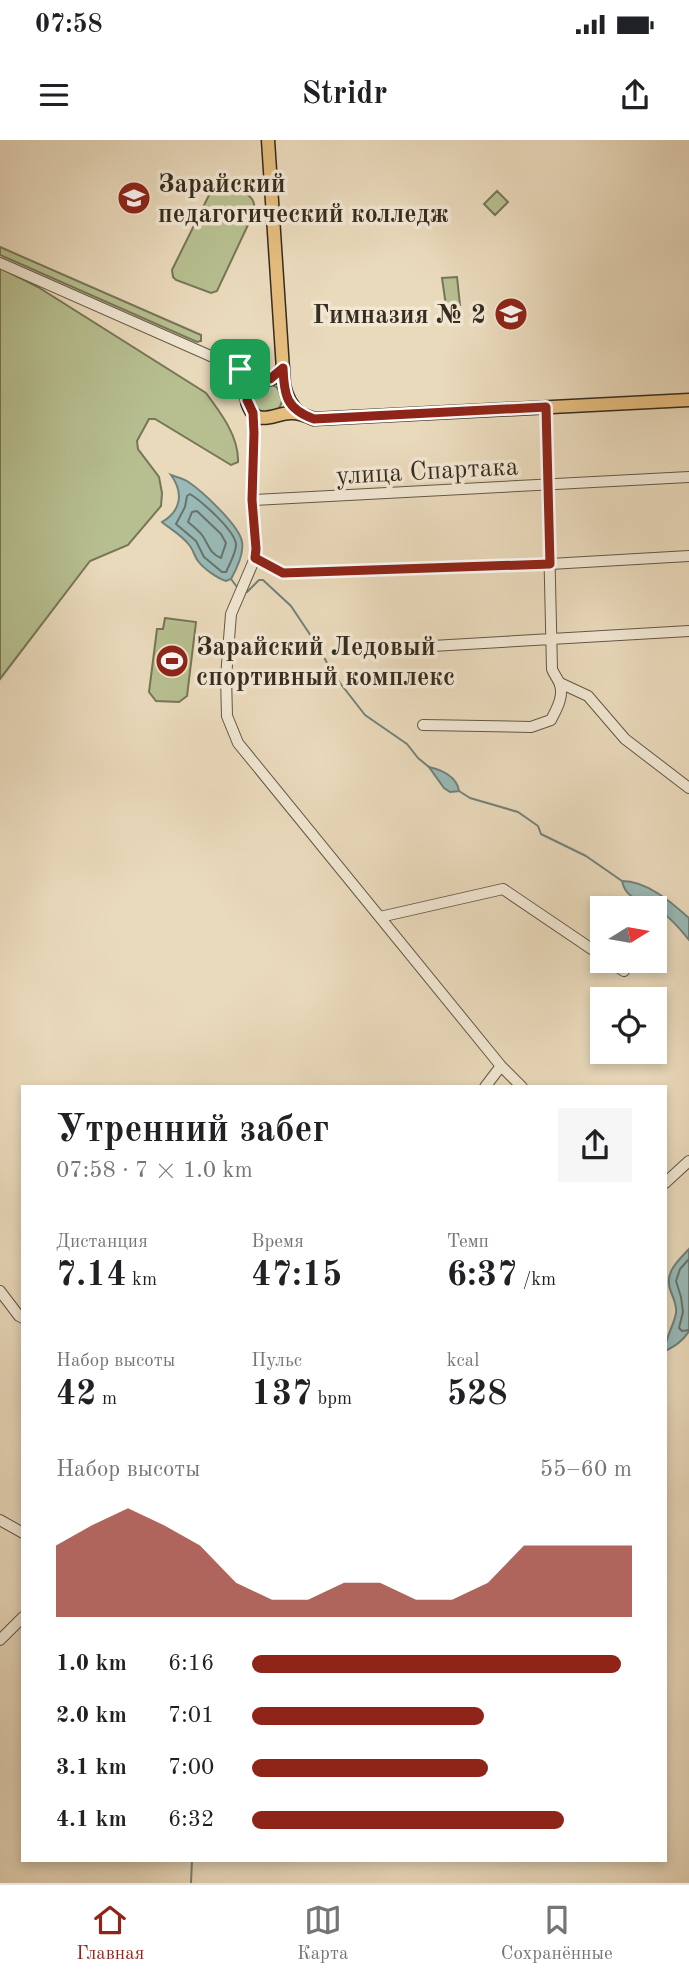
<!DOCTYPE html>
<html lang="ru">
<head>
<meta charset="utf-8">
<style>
	:root { --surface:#fff; --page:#f6f6f6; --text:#202124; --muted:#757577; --line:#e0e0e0; --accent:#8f2418 }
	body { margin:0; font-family:"Old Standard TT",serif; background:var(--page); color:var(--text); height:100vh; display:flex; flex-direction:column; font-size:26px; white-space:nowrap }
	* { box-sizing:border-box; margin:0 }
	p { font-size:23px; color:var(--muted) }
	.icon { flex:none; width:38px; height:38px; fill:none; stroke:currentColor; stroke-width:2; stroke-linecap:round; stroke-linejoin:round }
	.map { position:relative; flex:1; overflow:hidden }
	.side { position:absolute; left:21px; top:945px; width:646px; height:777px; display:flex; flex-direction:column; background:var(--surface); border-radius:0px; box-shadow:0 4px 10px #0003 }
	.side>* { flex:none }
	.needle { width:46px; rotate:79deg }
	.fabs { position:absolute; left:590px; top:756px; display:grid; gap:14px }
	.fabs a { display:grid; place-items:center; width:77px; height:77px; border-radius:0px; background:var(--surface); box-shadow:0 4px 10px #0003; font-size:35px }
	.pin { position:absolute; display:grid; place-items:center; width:60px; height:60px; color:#fff; margin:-30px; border-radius:14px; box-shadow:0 4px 10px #0006 }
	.round { display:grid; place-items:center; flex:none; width:74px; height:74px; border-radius:0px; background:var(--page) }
	.overview { display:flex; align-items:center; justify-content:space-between; height:119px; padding:0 35px }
	h1 { font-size:38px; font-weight:800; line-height:52px }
	.metrics { display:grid; grid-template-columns:repeat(3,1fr); gap:10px; height:119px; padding:7px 35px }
	.metrics div { display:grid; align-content:center }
	.metrics b { font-size:35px; font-weight:800 }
	.metrics small { font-size:19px; font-weight:400 }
	.metrics p { font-size:19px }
	.chart { height:196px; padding:14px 35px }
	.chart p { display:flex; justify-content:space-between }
	.chart svg { width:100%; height:126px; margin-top:7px; fill:var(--accent); opacity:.7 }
	ul { padding:0 35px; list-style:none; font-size:23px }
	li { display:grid; grid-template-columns:112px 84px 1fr; align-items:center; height:52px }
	li i { height:18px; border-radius:9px; background:var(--accent) }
	.status { display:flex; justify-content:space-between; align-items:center; height:49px; padding:0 35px; background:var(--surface); direction:ltr }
	.status svg { height:19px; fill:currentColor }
	header { display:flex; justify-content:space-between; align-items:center; height:91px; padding:0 35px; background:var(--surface); font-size:32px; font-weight:800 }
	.menu { display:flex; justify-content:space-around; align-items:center; height:98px; border-top:2px solid var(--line); background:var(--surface); font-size:19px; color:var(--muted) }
	.menu a { display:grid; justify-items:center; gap:4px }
	.menu .current { color:var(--accent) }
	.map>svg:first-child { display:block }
	.green { fill:#b7bf90; stroke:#767658; stroke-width:2 }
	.water { fill:#99bab7; stroke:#71817a; stroke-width:2 }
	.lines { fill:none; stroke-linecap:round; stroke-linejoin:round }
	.shore { stroke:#68736b; stroke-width:2 }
	.stream { stroke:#71817a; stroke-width:2 }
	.minor-casing { stroke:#635846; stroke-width:12 }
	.major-casing { stroke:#362c1f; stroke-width:15 }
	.minor { stroke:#f1e7d3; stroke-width:10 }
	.major { stroke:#e5bd7e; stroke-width:12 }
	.route-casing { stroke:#fff; stroke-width:14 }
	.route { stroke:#8f2418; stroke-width:9 }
	.labels { text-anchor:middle; stroke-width:7; stroke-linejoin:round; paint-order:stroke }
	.poi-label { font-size:26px; font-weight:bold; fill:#362c1f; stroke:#f1e7d3; text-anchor:start }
	.street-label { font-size:26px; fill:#362c1f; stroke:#f1e7d3 }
</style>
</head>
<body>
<div class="status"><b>07:58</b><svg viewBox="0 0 49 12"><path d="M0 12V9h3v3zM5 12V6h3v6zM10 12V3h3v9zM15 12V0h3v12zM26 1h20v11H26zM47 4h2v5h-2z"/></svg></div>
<header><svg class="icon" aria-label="menu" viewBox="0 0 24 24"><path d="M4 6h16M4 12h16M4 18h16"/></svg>Stridr<svg class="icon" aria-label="share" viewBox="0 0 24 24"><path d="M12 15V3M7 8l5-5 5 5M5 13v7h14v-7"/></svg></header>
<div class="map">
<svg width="689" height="1743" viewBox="0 0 689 1743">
	<rect width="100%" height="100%" fill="#eadabc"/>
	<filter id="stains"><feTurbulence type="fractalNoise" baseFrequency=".00286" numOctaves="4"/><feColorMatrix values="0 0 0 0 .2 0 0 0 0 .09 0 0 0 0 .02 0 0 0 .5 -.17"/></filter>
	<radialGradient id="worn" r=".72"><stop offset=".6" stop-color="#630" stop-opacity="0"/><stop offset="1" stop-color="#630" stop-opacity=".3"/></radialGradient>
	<path class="green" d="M218,44C227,44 246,51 252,59C255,63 254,66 255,70L217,151L211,153L176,140L173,137L172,130L213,47Z
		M497,51L508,62L495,75L484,64Z
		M0,107L201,195V201L197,202L0,115Z
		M0,128L38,147L206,253C221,273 239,297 238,322L231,325L155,279H149L137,301L138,309L159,337L162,353L161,366L128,405L90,421L0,539Z
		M457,137L460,165L446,166L442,138Z
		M252 259a15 15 0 1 1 30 0a15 15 0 1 1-30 0Z
		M165,478L196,482L187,556L179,562L156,561L149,552L157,489H163Z"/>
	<path class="water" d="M171,335C176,337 182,338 187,341C201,350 240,386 242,402C244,413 236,430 231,439L226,441C217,438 204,429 198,421C195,417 193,410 190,406C183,396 172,390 163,383L162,382C181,371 184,353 171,335Z
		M429,627C442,630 457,637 459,651L450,652L444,648Z
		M622,741C647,741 671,762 689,778V800C681,790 668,775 656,768C642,760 626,760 622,741Z
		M689,1109V1191C683,1201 675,1206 665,1211C665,1197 674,1186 676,1173C677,1166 674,1159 671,1152C663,1133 678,1121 689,1109Z"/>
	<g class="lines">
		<path class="shore" d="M190,354C201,361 236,391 236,405C236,413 229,425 226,432H222L204,417L196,401L176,384L185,367L187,356Z
			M197,371L221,394L226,403L221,418C210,414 209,405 202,395C198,390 193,386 188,382L192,372Z
			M689,1119L680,1129L676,1141L681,1157L683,1172L679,1188L682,1191L689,1190"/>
		<path class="stream" d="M231,439L237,447
			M243,453L247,452L259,440H263L291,466L319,508L333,534L365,575L407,604L418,618L429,627
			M459,651L470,658L518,672L538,686L541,694L586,716L622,741
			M191,1743L192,1720"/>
		<defs>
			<path id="minor" d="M0,123L240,229L267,239
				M253,273L254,293L252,360L256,409L255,418L231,474L226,537L227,576L238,603L501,926L522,947
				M252,360L689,337
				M255,418L283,433L550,424L689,416
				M346,511L689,491
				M560,543L588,556L625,599L689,648
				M423,585L531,587L551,580C556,570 564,557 560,545C559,540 554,535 552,529L546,267
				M380,777L503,749L602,816
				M609,821L624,831
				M485,947L501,926
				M665,1043L689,1021
				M0,1151L19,1176L23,1178
				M0,1380L23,1393
				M0,1500L23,1477"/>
			<path id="major" d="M268,0L284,245C287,258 291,265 300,274
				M283,227C280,231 276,237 271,239C263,241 257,239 251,246C247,252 245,260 249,267C258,288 277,272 292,273C300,273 307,276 314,279L689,260"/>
		</defs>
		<use href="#minor" class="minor-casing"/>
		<use href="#major" class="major-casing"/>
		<use href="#minor" class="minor"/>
		<use href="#major" class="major"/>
	</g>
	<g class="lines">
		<defs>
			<path id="route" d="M283,228C284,255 286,269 314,279L546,267L550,424L283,433L255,418L256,409L252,360L254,293L253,273L247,260L249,249L247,237L240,229L270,239Z"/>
		</defs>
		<use href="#route" class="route-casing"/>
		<use href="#route" class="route"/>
	</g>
	<defs>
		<symbol id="university-disc" viewBox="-11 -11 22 22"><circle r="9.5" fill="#8f2418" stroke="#f1e7d3"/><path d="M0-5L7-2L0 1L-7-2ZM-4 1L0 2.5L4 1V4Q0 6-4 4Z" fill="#fff"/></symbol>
		<symbol id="school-disc" viewBox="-11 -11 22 22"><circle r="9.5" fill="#8f2418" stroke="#f1e7d3"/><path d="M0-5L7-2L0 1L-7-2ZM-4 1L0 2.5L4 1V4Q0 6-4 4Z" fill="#fff"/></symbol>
		<symbol id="stadium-disc" viewBox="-11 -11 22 22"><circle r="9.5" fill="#8f2418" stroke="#f1e7d3"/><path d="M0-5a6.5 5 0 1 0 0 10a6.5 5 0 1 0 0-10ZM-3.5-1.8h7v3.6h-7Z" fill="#fff"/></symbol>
	</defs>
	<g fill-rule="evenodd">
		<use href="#university-disc" x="115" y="39" width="38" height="38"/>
		<use href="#school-disc" x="492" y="155" width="38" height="38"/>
		<use href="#stadium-disc" x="153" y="502" width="38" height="38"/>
	</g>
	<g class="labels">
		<g class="poi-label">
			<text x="158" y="52">Зарайский<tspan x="158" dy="30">педагогический колледж</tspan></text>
			<text x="486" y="183" text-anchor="end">Гимназия № 2</text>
			<text x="196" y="515">Зарайский Ледовый<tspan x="196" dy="30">спортивный комплекс</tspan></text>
		</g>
		<g class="street-label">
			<text transform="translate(427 330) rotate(-3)" y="9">улица Спартака</text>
		</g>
	</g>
	<rect width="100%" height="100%" filter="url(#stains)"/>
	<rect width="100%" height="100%" fill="url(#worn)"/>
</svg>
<div class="fabs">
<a><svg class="needle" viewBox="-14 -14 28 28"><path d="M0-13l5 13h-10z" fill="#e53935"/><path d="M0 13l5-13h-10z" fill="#757577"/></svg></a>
<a><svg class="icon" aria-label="locate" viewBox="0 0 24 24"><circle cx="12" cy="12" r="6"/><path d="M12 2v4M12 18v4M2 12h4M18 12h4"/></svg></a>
</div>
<div class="pin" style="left:240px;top:229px;background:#1e9e55"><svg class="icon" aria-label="arrive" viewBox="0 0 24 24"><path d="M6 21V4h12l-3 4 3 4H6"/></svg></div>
<section class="side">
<div class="overview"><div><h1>Утренний забег</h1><p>07:58 · 7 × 1.0 km</p></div><a class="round"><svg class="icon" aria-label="share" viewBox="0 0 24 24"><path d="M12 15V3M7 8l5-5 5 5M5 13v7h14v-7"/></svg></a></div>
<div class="metrics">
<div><p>Дистанция</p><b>7.14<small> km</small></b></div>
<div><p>Время</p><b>47:15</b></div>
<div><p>Темп</p><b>6:37<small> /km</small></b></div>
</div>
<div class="metrics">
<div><p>Набор высоты</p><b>42<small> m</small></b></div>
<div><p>Пульс</p><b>137<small> bpm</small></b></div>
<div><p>kcal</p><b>528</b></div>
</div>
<div class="chart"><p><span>Набор высоты</span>55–60 m</p>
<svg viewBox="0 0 160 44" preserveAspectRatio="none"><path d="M0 44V19L10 12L20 6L30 12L40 19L50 32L60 38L70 38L80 32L90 32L100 38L110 38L120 32L130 19L140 19L150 19L160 19V44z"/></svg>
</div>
<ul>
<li><b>1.0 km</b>6:16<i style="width:97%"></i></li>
<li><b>2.0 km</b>7:01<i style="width:61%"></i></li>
<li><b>3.1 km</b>7:00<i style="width:62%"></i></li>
<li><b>4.1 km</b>6:32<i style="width:82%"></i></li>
</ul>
</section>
</div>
<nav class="menu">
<a class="current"><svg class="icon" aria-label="home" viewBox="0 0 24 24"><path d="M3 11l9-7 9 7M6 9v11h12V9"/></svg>Главная</a>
<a><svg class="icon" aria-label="map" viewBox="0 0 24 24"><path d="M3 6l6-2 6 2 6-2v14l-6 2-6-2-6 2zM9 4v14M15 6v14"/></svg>Карта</a>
<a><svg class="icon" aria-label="saved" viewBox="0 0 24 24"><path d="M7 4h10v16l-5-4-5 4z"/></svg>Сохранённые</a>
</nav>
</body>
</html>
